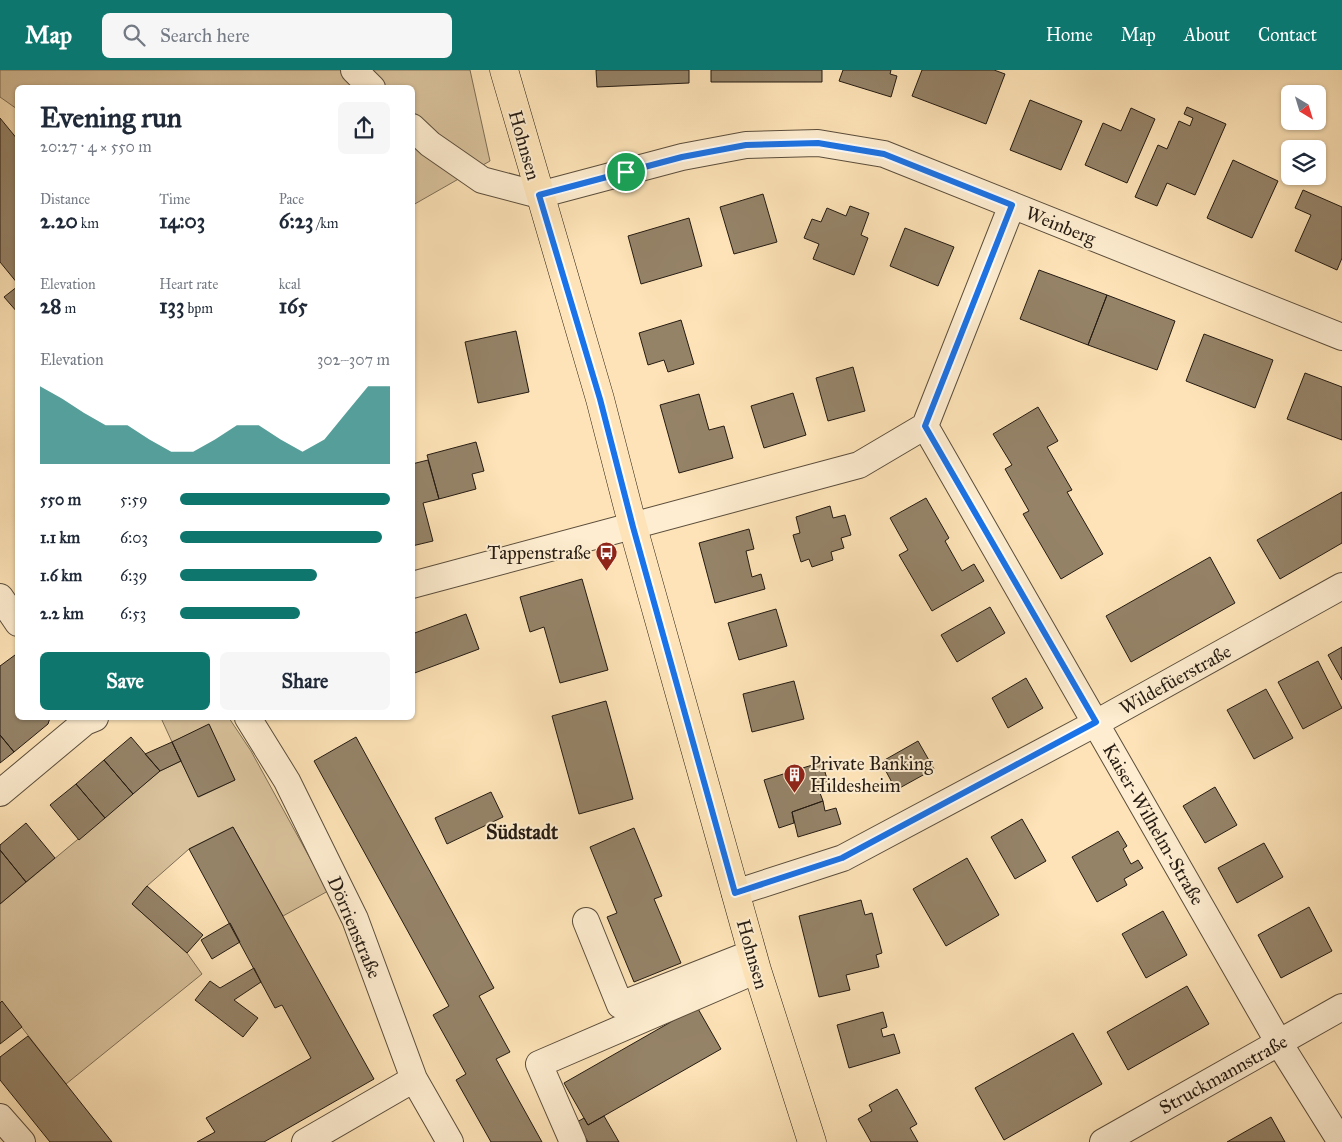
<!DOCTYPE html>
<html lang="en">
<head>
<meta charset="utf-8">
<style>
	:root { --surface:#fff; --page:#f6f6f7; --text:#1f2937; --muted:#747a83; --accent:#0f766e }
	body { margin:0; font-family:"IM FELL Great Primer",serif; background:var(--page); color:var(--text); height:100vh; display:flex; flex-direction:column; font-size:19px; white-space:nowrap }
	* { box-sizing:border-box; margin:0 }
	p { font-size:16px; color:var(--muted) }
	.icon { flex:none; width:28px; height:28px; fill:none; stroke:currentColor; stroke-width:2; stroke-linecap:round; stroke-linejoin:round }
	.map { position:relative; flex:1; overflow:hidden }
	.sheet { position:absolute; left:15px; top:15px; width:400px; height:635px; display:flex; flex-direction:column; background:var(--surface); border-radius:8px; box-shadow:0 1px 4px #0004 }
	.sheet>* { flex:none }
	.needle { width:32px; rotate:142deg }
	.buttons { position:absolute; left:1281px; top:15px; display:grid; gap:10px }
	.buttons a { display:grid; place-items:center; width:45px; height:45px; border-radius:8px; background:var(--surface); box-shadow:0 1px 4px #0004; font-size:25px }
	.pin { position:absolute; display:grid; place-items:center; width:42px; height:42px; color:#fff; margin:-21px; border:2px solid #fff; border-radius:50%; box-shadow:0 1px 5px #0007 }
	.round { display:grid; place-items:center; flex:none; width:52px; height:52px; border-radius:8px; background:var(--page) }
	.summary { display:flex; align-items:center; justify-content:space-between; height:85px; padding:0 25px }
	h1 { font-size:28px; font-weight:800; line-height:38px }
	.figures { display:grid; grid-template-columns:repeat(3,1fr); gap:8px; height:85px; padding:5px 25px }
	.figures div { display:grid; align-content:center }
	.figures b { font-size:21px; font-weight:800 }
	.figures small { font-size:14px; font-weight:400 }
	.figures p { font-size:14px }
	.chart { height:140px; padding:10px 25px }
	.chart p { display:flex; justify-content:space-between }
	.chart svg { width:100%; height:90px; margin-top:5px; fill:var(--accent); opacity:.7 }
	.cta { display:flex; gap:10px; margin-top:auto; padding:10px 25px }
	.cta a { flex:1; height:58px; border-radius:8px; background:var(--accent); color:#fff; font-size:20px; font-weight:800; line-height:58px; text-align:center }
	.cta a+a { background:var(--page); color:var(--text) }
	ul { padding:0 25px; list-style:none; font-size:16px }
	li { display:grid; grid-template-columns:80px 60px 1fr; align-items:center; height:38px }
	li i { height:12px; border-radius:6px; background:var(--accent) }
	header { display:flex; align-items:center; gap:30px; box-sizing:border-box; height:70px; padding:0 25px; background:var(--accent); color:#fff }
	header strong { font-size:24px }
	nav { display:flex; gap:28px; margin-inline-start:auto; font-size:18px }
	.search { width:350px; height:45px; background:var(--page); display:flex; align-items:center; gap:12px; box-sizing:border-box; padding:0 18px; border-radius:8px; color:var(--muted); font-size:19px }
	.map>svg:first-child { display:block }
	.green { fill:#d8c19b; stroke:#7e6e56 }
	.building { fill:#958368; stroke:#251b12 }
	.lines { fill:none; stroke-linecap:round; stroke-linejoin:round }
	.minor-casing { stroke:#5b4d3b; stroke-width:28 }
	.major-casing { stroke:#251b12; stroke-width:29 }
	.minor { stroke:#feedd0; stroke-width:26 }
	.major { stroke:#fde3b7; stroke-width:28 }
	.route-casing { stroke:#fff; stroke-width:10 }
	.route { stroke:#1a73e8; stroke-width:6 }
	.labels { text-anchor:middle; stroke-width:4; stroke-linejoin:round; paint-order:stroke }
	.street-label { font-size:19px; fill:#251b12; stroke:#feedd0 }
	.poi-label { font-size:19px; fill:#251b12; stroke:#feedd0; text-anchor:end }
	.neighbourhood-label { font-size:20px; font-weight:bold; fill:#251b12; stroke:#feedd0 }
</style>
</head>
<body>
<header>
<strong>Map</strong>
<div class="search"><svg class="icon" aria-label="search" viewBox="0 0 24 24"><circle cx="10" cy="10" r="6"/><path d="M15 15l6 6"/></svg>Search here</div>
<nav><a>Home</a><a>Map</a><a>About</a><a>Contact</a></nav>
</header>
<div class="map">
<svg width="1342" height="1072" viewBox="0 0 1342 1072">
	<rect width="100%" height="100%" fill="#fde3b7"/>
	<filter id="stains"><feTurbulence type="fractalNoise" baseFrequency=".004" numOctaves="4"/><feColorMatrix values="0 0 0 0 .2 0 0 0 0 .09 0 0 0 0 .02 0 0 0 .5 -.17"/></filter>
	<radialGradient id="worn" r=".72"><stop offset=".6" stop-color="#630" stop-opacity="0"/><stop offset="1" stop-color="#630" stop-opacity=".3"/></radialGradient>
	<path class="green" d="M0,0H470L490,91L413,135L412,18H18L17,39L0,27Z
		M161,648H229L251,681L328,821L283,846L233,757L189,779L147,816L132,834L187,883L202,904L66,1014L2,932L0,933V834L160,701L181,691L199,727L235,710L209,655L172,672Z"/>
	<path class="building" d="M596,0H689V13L597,17Z
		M711,0H822V12H711Z
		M843,0H891L890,4L897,6L891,27L839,11Z
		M922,0H994L1005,4L986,54L912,26Z
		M1030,30L1082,51L1061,100L1010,80Z
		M1187,37L1226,54L1195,125L1167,113L1157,136L1135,127L1158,75L1167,79L1179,51L1190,56L1193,48L1184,44Z
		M1131,38L1155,49L1127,113L1085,95L1103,53L1121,61Z
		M0,48L18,70V214L0,192Z
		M1233,90L1278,111L1252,168L1207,148Z
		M1303,120L1342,137V188L1337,200L1295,181L1311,145L1295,138Z
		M763,124L777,172L734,184L720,137Z
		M850,136L869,143L861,165L868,168L854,205L813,189L819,174L804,168L812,149L821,152L827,138L846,146Z
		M689,148L702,196L641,214L628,166Z
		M905,158L954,177L938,216L890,196Z
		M1039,200L1107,225L1088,275L1020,249Z
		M18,216V243L4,227Z
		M1107,225L1175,251L1157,300L1088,275Z
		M681,250L694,294L668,302L664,290L648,295L639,263Z
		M516,261L529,322L478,333L465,272Z
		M1204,264L1273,290L1255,338L1186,311Z
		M853,297L865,341L828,351L816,308Z
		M1305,303L1342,317V370L1287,349Z
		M793,323L806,365L764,378L751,336Z
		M699,324L709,360L724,356L733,388L679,403L660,335Z
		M1038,337L1058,371L1047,377L1072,420L1067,422L1103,484L1061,509L1023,444L1029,441L1005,399L1012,395L993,364Z
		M476,372L484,401L472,404L476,419L439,429L427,385Z
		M428,390L439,429L423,433L433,471L412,476V394Z
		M1342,422V473L1280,509L1257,470Z
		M926,428L949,468L945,471L962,501L974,494L984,511L932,541L899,485L908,480L890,448Z
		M830,436L833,448L845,445L851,465L841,468L844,478L831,482L833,490L812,497L809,489L801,492L793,465L800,463L796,447Z
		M749,459L754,479L746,481L752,507L761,504L765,519L715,533L699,473Z
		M1210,487L1235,533L1131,592L1106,546Z
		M582,509L608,600L560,613L544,557L530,562L520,527Z
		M990,537L1005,563L957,592L941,565Z
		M776,539L787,576L739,590L728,553Z
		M466,544L479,579L412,604V564Z
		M1342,577V610L1328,585Z
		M15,585L18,589V648H50L48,654L14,682L0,665V596Z
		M1318,591L1342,638L1303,659L1278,612Z
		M1026,608L1043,638L1008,658L992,628Z
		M794,611L804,649L752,662L743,624Z
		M1266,619L1293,668L1254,689L1227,640Z
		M606,631L633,729L579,744L552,646Z
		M209,654L235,710L198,727L172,672Z
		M0,665L14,682L0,693Z
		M131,667L160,701L133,724L104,690Z
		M356,667L494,918L479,926L510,982L496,989L542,1072H491L456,1010L466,1004L433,945L449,936L314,691Z
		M918,671L934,699L896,720L881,692Z
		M172,672L181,691L160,701L145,684Z
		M104,690L133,724L105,748L76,714Z
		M822,692L828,712L817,715L823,731L792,742L794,753L779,758L764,710Z
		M76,714L105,748L79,770L50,735Z
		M1215,717L1237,755L1205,773L1183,736Z
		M491,722L503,747L447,774L435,748Z
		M823,731L825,741L836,738L841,754L798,767L792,742Z
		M1022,749L1046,791L1015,809L991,767Z
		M26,753L55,788L26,812L0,780V775Z
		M233,757L374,1009L264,1072H197L215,1062L206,1048L311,988L282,935L275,938L189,779Z
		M634,758L662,826L654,829L681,893L634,912L607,847L617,843L590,777Z
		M1118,761L1127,776L1123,779L1131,794L1138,790L1143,798L1124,809L1127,815L1097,832L1072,787Z
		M1264,773L1283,807L1237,833L1218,798Z
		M0,780L26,812L0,834Z
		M967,788L999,845L946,876L913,819Z
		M147,816L203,865L187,883L132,834Z
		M861,830L865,845L872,843L882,883L876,885L879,897L846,905L850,920L819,927L799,846Z
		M1309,837L1332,881L1281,908L1258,865Z
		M1163,841L1187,885L1146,908L1122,864Z
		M230,853L240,872L212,889L201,870Z
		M254,898L261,912L234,930L258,948L243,967L195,930L210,911L220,918Z
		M1187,916L1209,954L1128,1000L1107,962Z
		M2,931L22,957L0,974V933Z
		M697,937L721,979L588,1055L564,1013Z
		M883,942L887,957L881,959L883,967L894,964L900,983L849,998L837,955Z
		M1073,963L1102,1014L1004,1070L975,1018Z
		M28,966L66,1014L112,1072H50L0,1010V987Z
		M897,1019L917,1054L910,1058L918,1072H871L858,1049L872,1041L869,1035Z
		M604,1046L619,1072H588L577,1052L584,1048L588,1055Z
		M1271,1047L1285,1072H1227Z"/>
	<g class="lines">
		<defs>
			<path id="minor" d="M354,0L372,18
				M412,57L430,74L482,110L539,125L682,87L746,75L818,73L884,84L1342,267
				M925,356L1279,973L1341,1072
				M412,515L859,395L925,356L1012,135
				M0,527L18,553
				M248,648L287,711L355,849L414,1009L450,1072
				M0,723L85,652L95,648
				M735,823L843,788L1096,653L1342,516
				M586,851L620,935L752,883
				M0,1047L22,1072
				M305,1072L414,1009
				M573,1072L539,994L757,900
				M1103,1072L1342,937"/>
			<path id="major" d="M504,0L600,329L633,457L757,900L812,1072"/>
		</defs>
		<use href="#minor" class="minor-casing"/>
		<use href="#major" class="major-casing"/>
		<use href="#minor" class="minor"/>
		<use href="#major" class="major"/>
	</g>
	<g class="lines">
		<defs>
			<path id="route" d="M818,73L884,84L1012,135L925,356L1096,652L842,788L735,823L633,457L600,329L539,125L682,87L746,75Z"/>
		</defs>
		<use href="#route" class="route-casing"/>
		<use href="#route" class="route"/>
	</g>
	<defs>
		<symbol id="bus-pin" viewBox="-11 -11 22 30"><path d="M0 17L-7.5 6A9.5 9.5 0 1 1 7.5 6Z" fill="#8f2418" stroke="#feedd0"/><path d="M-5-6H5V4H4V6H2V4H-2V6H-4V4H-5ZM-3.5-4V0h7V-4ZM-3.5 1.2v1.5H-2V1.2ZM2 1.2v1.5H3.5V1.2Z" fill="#fff"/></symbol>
		<symbol id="building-pin" viewBox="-11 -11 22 30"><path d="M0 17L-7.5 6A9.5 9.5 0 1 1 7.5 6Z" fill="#8f2418" stroke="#feedd0"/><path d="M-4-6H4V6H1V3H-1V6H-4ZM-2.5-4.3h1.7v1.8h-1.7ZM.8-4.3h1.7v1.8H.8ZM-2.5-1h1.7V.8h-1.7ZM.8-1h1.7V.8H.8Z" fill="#fff"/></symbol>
	</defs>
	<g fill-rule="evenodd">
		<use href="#bus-pin" x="594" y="470" width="25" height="34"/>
		<use href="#building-pin" x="782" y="692" width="25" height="34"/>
	</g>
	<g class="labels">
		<g class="street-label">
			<text transform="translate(525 75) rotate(74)" y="7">Hohnsen</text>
			<text transform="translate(1061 155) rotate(22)" y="7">Weinberg</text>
			<text transform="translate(1175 609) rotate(-29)" y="7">Wildefüerstraße</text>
			<text transform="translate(1154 754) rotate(60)" y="7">Kaiser-Wilhelm-Straße</text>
			<text transform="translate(355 857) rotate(67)" y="7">Dörrienstraße</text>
			<text transform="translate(753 884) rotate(74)" y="7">Hohnsen</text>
			<text transform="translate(1223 1004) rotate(-29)" y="7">Struckmannstraße</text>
		</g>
		<g class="poi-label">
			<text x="591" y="489">Tappenstraße</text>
			<text x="810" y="700" text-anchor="start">Private Banking<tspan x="810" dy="22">Hildesheim</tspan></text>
		</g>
		<g class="neighbourhood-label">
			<text x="522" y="769">Südstadt</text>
		</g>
	</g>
	<rect width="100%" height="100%" filter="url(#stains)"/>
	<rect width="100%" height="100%" fill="url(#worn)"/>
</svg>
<div class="buttons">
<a><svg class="needle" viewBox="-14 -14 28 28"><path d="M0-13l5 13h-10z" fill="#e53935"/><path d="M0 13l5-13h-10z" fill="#747a83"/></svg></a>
<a><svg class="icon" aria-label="layers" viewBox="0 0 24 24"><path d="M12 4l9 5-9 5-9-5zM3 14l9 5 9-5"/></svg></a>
</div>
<div class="pin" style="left:626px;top:102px;background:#1e9e55"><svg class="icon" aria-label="arrive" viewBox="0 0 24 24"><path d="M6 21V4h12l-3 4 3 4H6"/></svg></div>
<section class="sheet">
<div class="summary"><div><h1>Evening run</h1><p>20:27 · 4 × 550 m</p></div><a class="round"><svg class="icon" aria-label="share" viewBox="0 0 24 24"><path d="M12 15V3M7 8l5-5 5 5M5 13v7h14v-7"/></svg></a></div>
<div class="figures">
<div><p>Distance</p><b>2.20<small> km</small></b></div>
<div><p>Time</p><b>14:03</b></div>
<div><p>Pace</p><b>6:23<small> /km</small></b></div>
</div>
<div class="figures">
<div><p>Elevation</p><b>28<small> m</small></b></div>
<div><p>Heart rate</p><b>133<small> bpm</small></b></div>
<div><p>kcal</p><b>165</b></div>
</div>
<div class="chart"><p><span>Elevation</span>302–307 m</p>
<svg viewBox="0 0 160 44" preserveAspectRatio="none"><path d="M0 44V6L10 12L20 19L30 25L40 25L50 32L60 38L70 38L80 32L90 25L100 25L110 32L120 38L130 32L140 19L150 6L160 6V44z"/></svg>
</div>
<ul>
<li><b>550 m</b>5:59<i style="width:100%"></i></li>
<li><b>1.1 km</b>6:03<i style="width:96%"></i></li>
<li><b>1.6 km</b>6:39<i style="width:65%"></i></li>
<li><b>2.2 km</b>6:53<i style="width:57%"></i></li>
</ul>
<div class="cta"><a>Save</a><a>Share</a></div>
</section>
</div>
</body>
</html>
